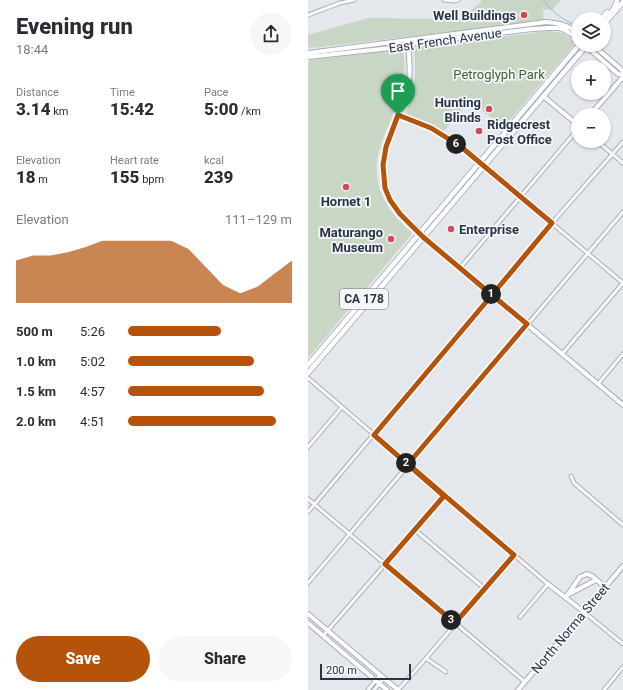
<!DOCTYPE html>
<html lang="en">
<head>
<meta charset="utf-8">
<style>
	:root { --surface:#fff; --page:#f7f7f7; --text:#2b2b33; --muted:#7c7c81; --accent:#b45309 }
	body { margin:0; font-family:Roboto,sans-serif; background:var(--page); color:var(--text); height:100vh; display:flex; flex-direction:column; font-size:15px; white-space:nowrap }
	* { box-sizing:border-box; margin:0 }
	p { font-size:13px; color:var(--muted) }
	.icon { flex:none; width:22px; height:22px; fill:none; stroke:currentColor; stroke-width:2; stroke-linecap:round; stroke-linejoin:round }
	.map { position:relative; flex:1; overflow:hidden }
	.drawer { display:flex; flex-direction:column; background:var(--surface); width:308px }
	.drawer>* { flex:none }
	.fabs { position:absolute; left:263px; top:12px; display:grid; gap:8px }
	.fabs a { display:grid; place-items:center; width:40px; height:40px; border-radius:50%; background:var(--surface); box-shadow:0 1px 3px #0004; font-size:20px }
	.scale { position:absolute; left:12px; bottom:10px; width:91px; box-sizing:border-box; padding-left:4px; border:2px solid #2b3445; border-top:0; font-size:11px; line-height:14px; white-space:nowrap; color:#2b3445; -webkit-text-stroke:3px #f4f6f9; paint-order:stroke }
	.pin { position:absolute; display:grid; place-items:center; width:34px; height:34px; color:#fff; margin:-41px -17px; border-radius:50% 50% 50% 0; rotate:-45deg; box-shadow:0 0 4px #0007 }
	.pin .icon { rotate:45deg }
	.km { position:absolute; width:20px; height:20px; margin:-10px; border-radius:50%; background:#222; color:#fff; font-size:11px; line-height:20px; text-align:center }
	.round { display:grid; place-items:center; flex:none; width:42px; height:42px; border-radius:21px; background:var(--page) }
	.headline { display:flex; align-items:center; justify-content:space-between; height:68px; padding:0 16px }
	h1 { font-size:22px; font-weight:800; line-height:30px }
	.metrics { display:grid; grid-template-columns:repeat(3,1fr); gap:6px; height:68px; padding:4px 16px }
	.metrics div { display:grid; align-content:center }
	.metrics b { font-size:17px; font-weight:800 }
	.metrics small { font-size:11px; font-weight:400 }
	.metrics p { font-size:11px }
	.chart { height:112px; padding:8px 16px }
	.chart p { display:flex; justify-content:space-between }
	.chart svg { width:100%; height:72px; margin-top:4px; fill:var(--accent); opacity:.7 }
	.cta { display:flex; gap:8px; margin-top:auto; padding:8px 16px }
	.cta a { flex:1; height:46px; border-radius:24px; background:var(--accent); color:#fff; font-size:16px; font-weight:800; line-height:46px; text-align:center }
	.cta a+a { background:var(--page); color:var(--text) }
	ul { padding:0 16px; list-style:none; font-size:13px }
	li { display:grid; grid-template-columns:64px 48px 1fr; align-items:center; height:30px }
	li i { height:10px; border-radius:5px; background:var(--accent) }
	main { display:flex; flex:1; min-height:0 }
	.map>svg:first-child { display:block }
	.green { fill:#c9d6c5 }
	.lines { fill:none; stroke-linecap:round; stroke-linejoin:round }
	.stream { stroke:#9fb4cc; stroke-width:1 }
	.street-casing { stroke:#a9aeb7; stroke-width:5 }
	.secondary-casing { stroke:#a9aeb7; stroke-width:6 }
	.primary-casing { stroke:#a3abb8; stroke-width:6 }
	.street { stroke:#f7f8fa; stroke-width:3 }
	.secondary { stroke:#fff; stroke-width:4 }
	.primary { stroke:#fff; stroke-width:4.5 }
	.route-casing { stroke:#fff; stroke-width:8 }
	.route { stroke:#b45309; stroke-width:5 }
	.poi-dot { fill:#d1495b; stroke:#f4f6f9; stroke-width:1.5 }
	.labels { text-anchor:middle; stroke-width:3.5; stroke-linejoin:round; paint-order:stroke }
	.shield { fill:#f4f6f9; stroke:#676e7b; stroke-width:1 }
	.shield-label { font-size:12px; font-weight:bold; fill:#2b3445 }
	.poi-label { font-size:13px; font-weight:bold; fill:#2b3445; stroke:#f4f6f9; text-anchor:end }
	.street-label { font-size:13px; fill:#2b3445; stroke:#f4f6f9 }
	.park-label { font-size:13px; fill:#3f6138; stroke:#f4f6f9 }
</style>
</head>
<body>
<main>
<section class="drawer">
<div class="headline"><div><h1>Evening run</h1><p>18:44</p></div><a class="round"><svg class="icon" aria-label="share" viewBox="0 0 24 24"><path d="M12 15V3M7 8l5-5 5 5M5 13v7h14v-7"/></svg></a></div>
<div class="metrics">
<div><p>Distance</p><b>3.14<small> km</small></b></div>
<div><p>Time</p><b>15:42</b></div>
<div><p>Pace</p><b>5:00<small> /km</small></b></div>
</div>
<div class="metrics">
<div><p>Elevation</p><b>18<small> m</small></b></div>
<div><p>Heart rate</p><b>155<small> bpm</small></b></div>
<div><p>kcal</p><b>239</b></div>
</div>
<div class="chart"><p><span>Elevation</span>111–129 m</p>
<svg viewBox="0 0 160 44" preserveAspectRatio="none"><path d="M0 44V18L10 15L20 15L30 13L40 10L50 6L60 6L70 6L80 6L90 6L100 11L110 22L120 33L130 38L140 34L150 26L160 18V44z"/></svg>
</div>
<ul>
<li><b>500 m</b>5:26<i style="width:57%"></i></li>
<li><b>1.0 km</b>5:02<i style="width:77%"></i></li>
<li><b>1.5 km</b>4:57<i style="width:83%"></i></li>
<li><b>2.0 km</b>4:51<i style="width:90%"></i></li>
</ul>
<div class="cta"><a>Save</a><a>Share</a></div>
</section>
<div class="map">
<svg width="315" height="690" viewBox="0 0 315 690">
	<rect width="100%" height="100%" fill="#e4e7ec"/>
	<path class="green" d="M173,0H253L245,9L235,10L236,21L3,48L0,46V35L60,18L152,19L173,2Z
		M242,31L254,33L265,40L266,45L195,128L162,100L135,132L98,114V112C106,91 109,73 106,50L108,47Z
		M93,49L95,51C97,62 97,73 95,85C90,107 78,127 72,148C61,183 78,211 103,232V235L0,358V62L3,60Z"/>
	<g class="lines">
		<path class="stream" d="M235,0C244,12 255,20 269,26"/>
		<defs>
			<path id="street" d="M136,0L147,1L150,0
				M0,15L32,3L46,0
				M90,115L123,128L152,146L315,283
				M289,141L315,163
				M152,268L270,129
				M254,354L315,283
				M0,378L240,584L212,617
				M290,384L315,354
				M0,447L34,407
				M263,476L266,483L315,525
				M0,499L217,682
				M0,512L244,223L315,142
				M107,530L177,589
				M0,583L315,212
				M276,612L315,644
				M15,636L136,496
				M119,659L138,672
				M60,690L72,675
				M66,690L76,678
				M90,690C130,646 167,600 206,555
				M296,690L315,667"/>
			<path id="secondary" d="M100,41C101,59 104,77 98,95C87,130 63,164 82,200C90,216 105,223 115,237L315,405
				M277,45L310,74L315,75
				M285,45L314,70L315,72
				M0,53L238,22C250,23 260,25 270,33
				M0,57L101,46L108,43L224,29L242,28H251L257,30L270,39
				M235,96L270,125
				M282,115L315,77
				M240,584L276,612
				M261,594L288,580
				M258,597L272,577L279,574L284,576L297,587
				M0,614L90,690
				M0,623L79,690
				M210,690L315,566"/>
			<path id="primary" d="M293,19L299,12
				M298,21C300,13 309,8 309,0
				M296,24L315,2
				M0,365L271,45
				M0,373L279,45"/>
		</defs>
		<use href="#street" class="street-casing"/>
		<use href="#secondary" class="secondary-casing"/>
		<use href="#primary" class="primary-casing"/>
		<use href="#street" class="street"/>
		<use href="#secondary" class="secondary"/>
		<use href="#primary" class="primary"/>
	</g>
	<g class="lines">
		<defs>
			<path id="route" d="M90,115L78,147L75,165L77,188L82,200L92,214L115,237L184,295L66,435L136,496L77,564L147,623L206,555L100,464L219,324L184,295L244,223L152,146L123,128L90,115"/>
		</defs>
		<use href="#route" class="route-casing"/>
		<use href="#route" class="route"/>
	</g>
	<g class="poi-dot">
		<circle cx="216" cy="15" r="4"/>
		<circle cx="181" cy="109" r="4"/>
		<circle cx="171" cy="131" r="4"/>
		<circle cx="38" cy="187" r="4"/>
		<circle cx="143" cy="229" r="4"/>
		<circle cx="83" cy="239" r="4"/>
	</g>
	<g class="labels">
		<rect class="shield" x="32" y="289" width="48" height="20" rx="3"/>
		<g class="shield-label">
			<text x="56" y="303">CA 178</text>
		</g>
		<g class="poi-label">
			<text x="208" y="20">Well Buildings</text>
			<text x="173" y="107">Hunting<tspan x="173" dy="15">Blinds</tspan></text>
			<text x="179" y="129" text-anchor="start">Ridgecrest<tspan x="179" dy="15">Post Office</tspan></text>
			<text x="38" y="206" text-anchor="middle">Hornet 1</text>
			<text x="151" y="234" text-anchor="start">Enterprise</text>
			<text x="75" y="237">Maturango<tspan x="75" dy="15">Museum</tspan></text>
		</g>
		<g class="street-label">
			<text transform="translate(137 40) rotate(-8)" y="5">East French Avenue</text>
			<text transform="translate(262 628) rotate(-50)" y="5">North Norma Street</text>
		</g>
		<g class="park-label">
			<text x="191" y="79">Petroglyph Park</text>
		</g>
	</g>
</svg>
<div class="fabs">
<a><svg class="icon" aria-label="layers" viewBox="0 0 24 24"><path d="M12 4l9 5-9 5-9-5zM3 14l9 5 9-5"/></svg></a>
<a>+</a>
<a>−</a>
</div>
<div class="scale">200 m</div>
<div class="pin" style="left:90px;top:115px;background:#1e9e55"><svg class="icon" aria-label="arrive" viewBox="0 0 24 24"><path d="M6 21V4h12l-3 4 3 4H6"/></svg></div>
<b class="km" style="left:183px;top:294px">1</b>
<b class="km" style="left:98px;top:463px">2</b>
<b class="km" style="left:143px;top:620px">3</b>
<b class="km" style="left:148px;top:144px">6</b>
</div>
</main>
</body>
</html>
